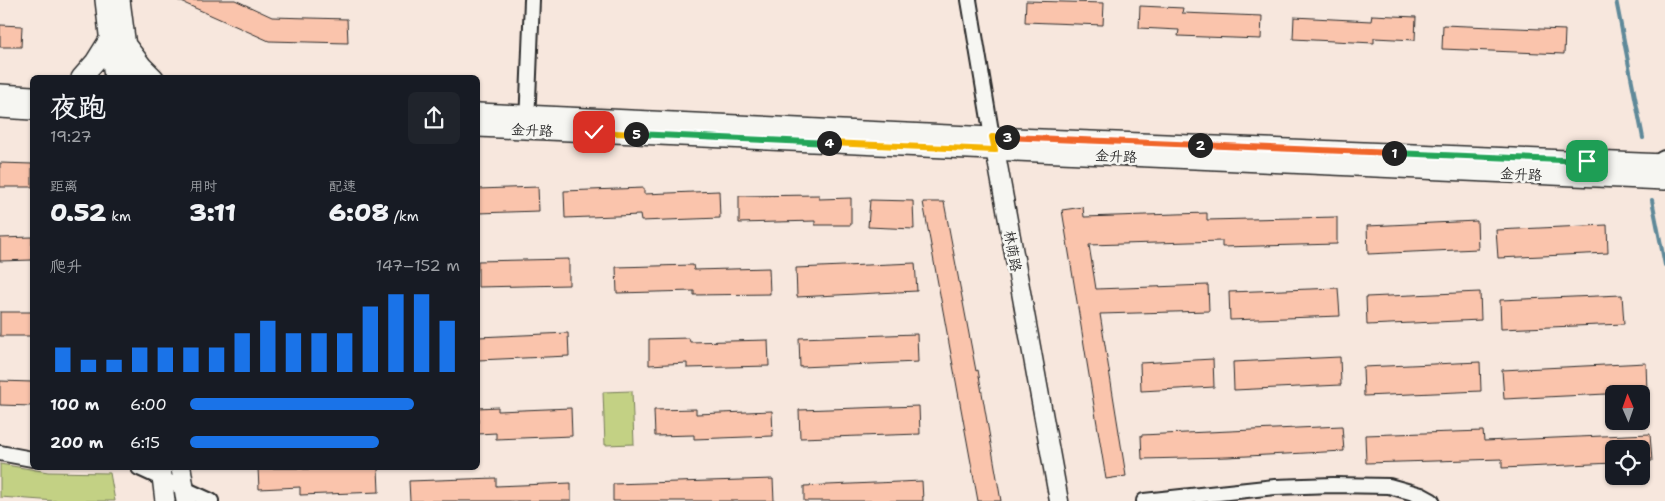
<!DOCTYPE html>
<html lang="zh">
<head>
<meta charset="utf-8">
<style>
	:root { --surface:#171b24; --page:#20242c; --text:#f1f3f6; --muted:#9ea1a6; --accent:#1a73e8 }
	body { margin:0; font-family:"Shantell Sans","LXGW WenKai TC",sans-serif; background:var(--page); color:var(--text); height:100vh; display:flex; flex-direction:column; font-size:19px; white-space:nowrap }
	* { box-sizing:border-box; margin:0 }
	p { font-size:16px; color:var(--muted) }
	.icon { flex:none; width:28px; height:28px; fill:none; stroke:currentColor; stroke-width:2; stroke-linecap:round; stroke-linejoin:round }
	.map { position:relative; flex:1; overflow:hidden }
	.details { position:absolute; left:30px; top:75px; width:450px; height:395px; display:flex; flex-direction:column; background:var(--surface); border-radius:8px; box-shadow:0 1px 4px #0004 }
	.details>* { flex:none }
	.needle { width:32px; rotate:358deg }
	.controls { position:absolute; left:1605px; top:385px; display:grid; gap:10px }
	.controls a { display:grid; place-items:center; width:45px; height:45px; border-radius:8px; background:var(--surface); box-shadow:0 1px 4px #0004; font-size:25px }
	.pin { position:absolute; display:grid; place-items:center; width:42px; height:42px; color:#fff; margin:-21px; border-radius:10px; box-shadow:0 2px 8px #0006 }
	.km { position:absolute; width:25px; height:25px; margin:-12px; border-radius:50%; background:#222; color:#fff; font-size:14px; line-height:25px; text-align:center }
	.round { display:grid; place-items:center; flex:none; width:52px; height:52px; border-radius:8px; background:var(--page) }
	.headline { display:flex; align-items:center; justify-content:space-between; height:85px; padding:0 20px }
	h1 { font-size:28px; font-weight:800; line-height:38px }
	.stats { display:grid; grid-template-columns:repeat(3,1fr); gap:8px; height:85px; padding:5px 20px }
	.stats div { display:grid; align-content:center }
	.stats b { font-size:25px; font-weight:800 }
	.stats small { font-size:14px; font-weight:400 }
	.stats p { font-size:14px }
	.chart { height:140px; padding:10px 20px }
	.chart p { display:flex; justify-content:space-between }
	.chart svg { width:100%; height:90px; margin-top:5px; stroke:var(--accent); stroke-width:6 }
	ul { padding:0 20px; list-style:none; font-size:16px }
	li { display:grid; grid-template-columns:80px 60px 1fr; align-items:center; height:38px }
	li i { height:12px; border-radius:6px; background:var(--accent) }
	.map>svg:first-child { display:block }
	.green { fill:#c3d184; stroke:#777e58 }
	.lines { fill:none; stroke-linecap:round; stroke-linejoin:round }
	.stream { stroke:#5f8999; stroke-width:4 }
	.building { fill:#fac4ac; stroke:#2b2b2b }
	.minor-casing { stroke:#2b2b2b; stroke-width:18 }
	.tertiary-casing { stroke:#2b2b2b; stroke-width:21 }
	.secondary-casing { stroke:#2b2b2b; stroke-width:22 }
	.trunk-casing { stroke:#2b2b2b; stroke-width:26 }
	.minor { stroke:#f6f6f2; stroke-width:14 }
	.tertiary { stroke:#f6f6f2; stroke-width:18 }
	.secondary { stroke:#f6f6f2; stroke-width:19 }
	.trunk { stroke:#f6f6f2; stroke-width:22 }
	.split-1-casing { stroke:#fff; stroke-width:10 }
	.split-2-casing { stroke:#fff; stroke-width:10 }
	.split-3-casing { stroke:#fff; stroke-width:10 }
	.split-4-casing { stroke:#fff; stroke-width:10 }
	.split-5-casing { stroke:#fff; stroke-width:10 }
	.split-6-casing { stroke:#fff; stroke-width:10 }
	.split-1 { stroke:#22a559; stroke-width:6 }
	.split-2 { stroke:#f0652b; stroke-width:6 }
	.split-3 { stroke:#f0652b; stroke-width:6 }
	.split-4 { stroke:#f5b400; stroke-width:6 }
	.split-5 { stroke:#22a559; stroke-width:6 }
	.split-6 { stroke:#f5b400; stroke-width:6 }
	.labels { text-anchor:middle; stroke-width:5; stroke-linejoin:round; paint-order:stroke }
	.street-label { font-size:14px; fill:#2b2b2b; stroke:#f6f6f2 }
</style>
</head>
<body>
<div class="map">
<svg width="1665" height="501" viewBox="0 0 1665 501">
	<rect width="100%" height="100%" fill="#f7e7dd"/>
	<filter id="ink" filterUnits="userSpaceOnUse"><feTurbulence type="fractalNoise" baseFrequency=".02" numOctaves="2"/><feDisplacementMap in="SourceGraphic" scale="10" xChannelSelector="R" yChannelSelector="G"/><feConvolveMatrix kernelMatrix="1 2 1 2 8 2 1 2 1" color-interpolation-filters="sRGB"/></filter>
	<g filter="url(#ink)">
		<path class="green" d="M632,391L634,444L605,445L603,392Z
			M0,464L48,472L110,473L115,501H56L0,497Z"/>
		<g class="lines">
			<path class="stream" d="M1616,0L1643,138
				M1652,200L1665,265"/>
		</g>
		<path class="building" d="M177,0H235L272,17L347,19L348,43L269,41Z
			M1026,1L1104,3L1103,25L1025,22Z
			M1140,6L1183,8L1182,13L1262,16L1261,39L1178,36L1179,30L1139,28Z
			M1372,15L1416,17L1415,40L1374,38V43L1293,39L1294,17L1371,21Z
			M0,25L22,26L21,47H0Z
			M1443,25L1565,30L1564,54L1442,49Z
			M0,163L32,164V187H0Z
			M538,187L539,211L478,213V189Z
			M644,188V194L719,191L720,218L641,221L640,215L565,218L564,191Z
			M819,195V199L851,198V225H815V221L739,223V196Z
			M870,200L913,201L914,229L868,227Z
			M923,202H944L976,371L978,370L1001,501H978Z
			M1083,207L1084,217L1207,213V220L1337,217V244L1222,247V241L1089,245L1096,289L1208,285L1209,311L1100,314L1126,476L1106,479L1062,210Z
			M1477,221L1478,249L1368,254L1367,226Z
			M1607,225L1608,253L1498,258L1496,230Z
			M32,237V260L0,261V238Z
			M569,259V285L478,287V261Z
			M915,263L917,291L797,297L796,268Z
			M693,265L694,270L769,268L770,294L694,295V291L617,293L616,267Z
			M1338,288L1340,316L1230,320L1229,292Z
			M1480,292L1481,320L1367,325L1366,297Z
			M1622,295L1624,324L1501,329L1500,300Z
			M0,312H32V336H0Z
			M568,333L569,356L478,360V337Z
			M917,334L918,362L800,367L799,338Z
			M689,338L690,342L768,340L769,366L687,368V363L649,365V339Z
			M1340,357L1341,385L1234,390L1233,362Z
			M1213,359L1214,387L1141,391L1140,363Z
			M1480,362L1481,391L1364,396L1363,367Z
			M1646,363L1647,392L1504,399L1502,370Z
			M0,381L32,382V406L0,405Z
			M919,406L920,434L800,438L799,410Z
			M498,407V411L571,408L572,436L496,439V433L478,434V408Z
			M696,409V414L772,411L773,436L694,439V435L655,436L654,410Z
			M1342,426L1344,451L1228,457L1142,459L1141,435Z
			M1483,431L1484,441L1650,434L1652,461L1641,462V449H1614V463L1502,468V459L1366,463L1365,435Z
			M258,468H303V469L378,468L379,492L300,495V487L259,489Z
			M496,478V486L571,483V501H410L409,481Z
			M773,479L774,501H613V484Z
			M922,481L923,501H804V486Z"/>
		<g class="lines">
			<defs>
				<path id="minor" d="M969,0L992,137
					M527,124L532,0
					M0,453L32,459
					M139,468L211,501
					M1144,501L1275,487L1333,485L1389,486L1421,495L1432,501"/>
				<path id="tertiary" d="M993,138L1059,501"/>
				<path id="secondary" d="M105,0L114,78
					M120,0L130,78
					M126,45L142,66L154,78
					M81,78L95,62L110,38
					M0,94L32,96
					M0,108L32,110
					M478,113L992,137L1665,164
					M478,127L1665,180
					M161,468L165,501
					M181,468L186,501"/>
				<path id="trunk" d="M1662,164L1665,162"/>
			</defs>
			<use href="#minor" class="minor-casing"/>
			<use href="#tertiary" class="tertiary-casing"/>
			<use href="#secondary" class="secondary-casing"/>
			<use href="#trunk" class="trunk-casing"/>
			<use href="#minor" class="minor"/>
			<use href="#tertiary" class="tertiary"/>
			<use href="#secondary" class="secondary"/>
			<use href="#trunk" class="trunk"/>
		</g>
	</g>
	<g class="lines" filter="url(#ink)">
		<defs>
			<path id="split-1" d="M1394,153L1587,161"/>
			<path id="split-2" d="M1200,145L1394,153"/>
			<path id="split-3" d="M1007,137L1200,145"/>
			<path id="split-4" d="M829,143L995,150L992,137H1007"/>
			<path id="split-5" d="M636,134L829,143"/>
			<path id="split-6" d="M594,132L636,134"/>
		</defs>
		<use href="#split-1" class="split-1-casing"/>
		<use href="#split-2" class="split-2-casing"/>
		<use href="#split-3" class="split-3-casing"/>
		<use href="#split-4" class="split-4-casing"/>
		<use href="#split-5" class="split-5-casing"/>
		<use href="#split-6" class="split-6-casing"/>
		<use href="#split-1" class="split-1"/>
		<use href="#split-2" class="split-2"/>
		<use href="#split-3" class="split-3"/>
		<use href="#split-4" class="split-4"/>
		<use href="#split-5" class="split-5"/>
		<use href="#split-6" class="split-6"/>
	</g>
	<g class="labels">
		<g class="street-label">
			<text transform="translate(532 130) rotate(3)" y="5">金升路</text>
			<text transform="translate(1116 156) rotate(3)" y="5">金升路</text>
			<text transform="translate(1521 174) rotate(3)" y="5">金升路</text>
			<text transform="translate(1013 251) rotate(80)" y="5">林荫路</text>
		</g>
	</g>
</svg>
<div class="controls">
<a><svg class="needle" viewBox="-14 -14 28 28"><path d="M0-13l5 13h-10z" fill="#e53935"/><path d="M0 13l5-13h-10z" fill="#9ea1a6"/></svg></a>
<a><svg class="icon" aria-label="locate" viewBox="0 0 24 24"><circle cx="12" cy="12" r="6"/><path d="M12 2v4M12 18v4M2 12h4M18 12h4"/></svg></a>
</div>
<div class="pin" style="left:1587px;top:161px;background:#1e9e55"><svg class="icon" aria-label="arrive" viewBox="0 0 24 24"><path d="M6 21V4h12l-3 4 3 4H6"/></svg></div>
<div class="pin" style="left:594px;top:132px;background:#d93025"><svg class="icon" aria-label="check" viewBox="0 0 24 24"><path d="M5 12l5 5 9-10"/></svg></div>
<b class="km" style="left:1394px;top:153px">1</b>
<b class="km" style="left:1200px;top:145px">2</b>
<b class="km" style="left:1007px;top:137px">3</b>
<b class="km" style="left:829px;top:143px">4</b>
<b class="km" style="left:636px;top:134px">5</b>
<section class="details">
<div class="headline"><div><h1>夜跑</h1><p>19:27</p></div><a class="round"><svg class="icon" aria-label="share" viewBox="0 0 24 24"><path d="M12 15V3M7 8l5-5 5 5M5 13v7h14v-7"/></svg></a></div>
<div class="stats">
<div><p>距离</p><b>0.52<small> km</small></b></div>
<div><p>用时</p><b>3:11</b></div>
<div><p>配速</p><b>6:08<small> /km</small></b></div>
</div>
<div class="chart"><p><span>爬升</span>147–152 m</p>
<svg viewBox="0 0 160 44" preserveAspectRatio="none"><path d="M5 44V32M15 44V38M25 44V38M35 44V32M45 44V32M55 44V32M65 44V32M75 44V25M85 44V19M95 44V25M105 44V25M115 44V25M125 44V12M135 44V6M145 44V6M155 44V19"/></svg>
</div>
<ul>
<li><b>100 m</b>6:00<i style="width:83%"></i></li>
<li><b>200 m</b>6:15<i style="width:70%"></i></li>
</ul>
</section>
</div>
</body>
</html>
